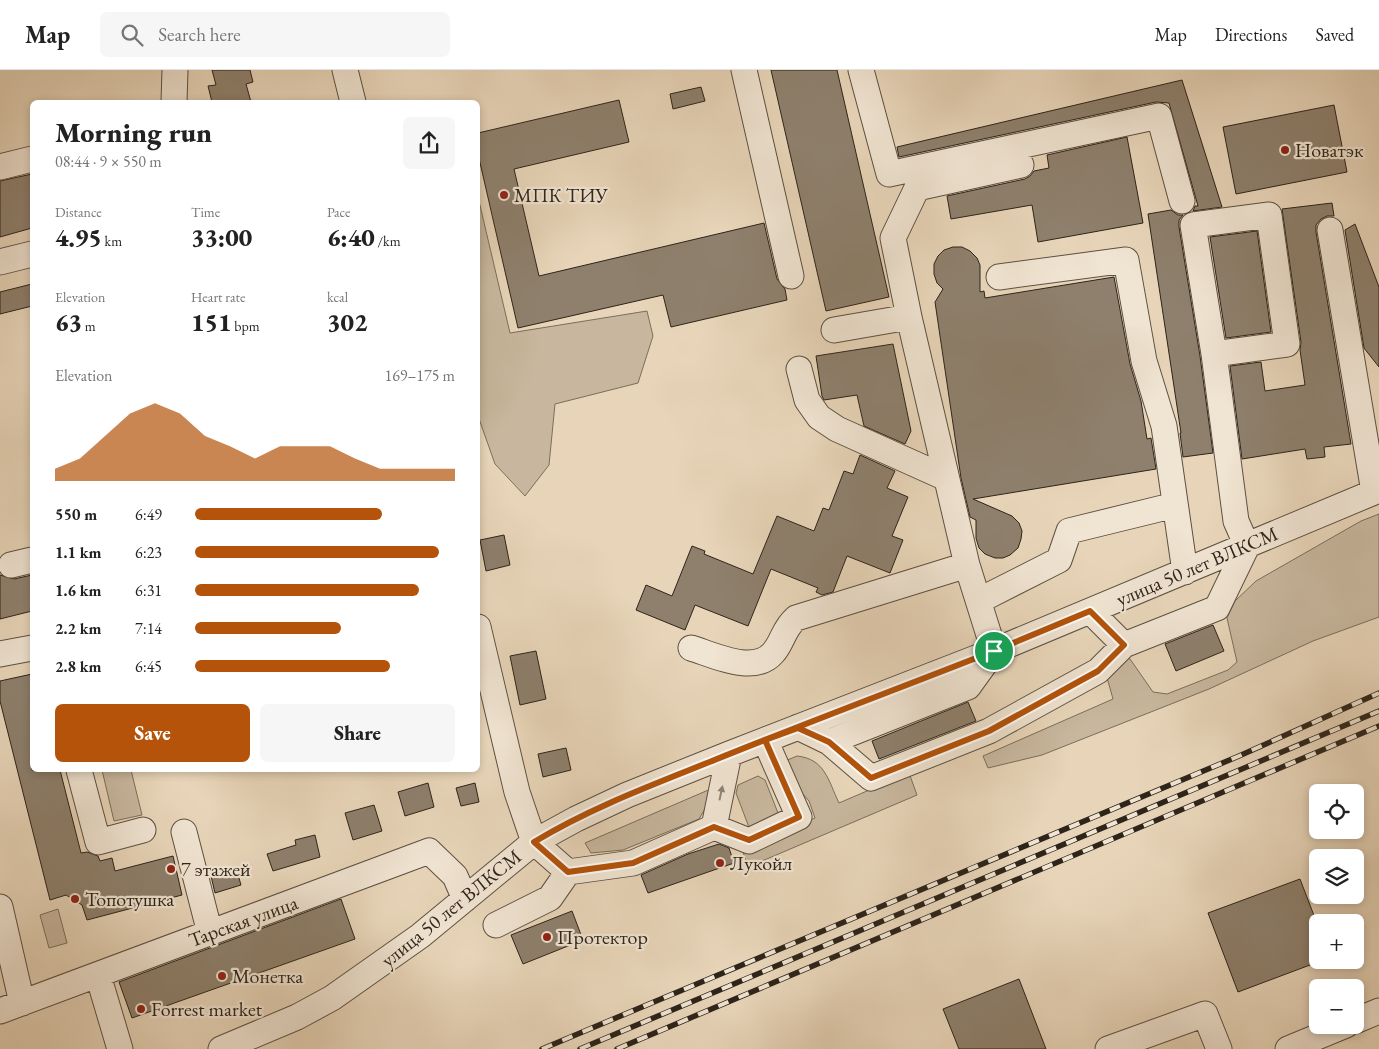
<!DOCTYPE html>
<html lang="en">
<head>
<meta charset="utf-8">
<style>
	:root { --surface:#fff; --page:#f6f6f6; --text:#222; --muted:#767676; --line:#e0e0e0; --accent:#b45309 }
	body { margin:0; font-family:"EB Garamond",serif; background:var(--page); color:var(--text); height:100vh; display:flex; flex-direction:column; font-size:19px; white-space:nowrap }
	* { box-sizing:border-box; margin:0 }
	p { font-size:16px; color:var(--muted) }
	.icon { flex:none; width:28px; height:28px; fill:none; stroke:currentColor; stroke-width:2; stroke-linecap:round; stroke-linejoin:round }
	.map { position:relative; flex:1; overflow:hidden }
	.panel { position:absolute; left:30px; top:30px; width:450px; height:672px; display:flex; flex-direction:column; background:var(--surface); border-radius:8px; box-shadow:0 2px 8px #0003 }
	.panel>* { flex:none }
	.fabs { position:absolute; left:1309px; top:714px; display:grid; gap:10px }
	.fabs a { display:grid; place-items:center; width:55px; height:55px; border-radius:8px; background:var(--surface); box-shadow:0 2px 8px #0003; font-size:25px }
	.pin { position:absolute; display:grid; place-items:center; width:42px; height:42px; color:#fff; margin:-21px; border:2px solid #fff; border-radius:50%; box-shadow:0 1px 5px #0007 }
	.round { display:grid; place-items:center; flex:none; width:52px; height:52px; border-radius:8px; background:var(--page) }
	.head { display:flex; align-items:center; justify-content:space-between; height:85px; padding:0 25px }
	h1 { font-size:28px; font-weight:800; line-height:38px }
	.metrics { display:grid; grid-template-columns:repeat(3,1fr); gap:8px; height:85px; padding:5px 25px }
	.metrics div { display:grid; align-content:center }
	.metrics b { font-size:25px; font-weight:800 }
	.metrics small { font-size:14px; font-weight:400 }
	.metrics p { font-size:14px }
	.chart { height:140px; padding:10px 25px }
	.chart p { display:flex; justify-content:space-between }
	.chart svg { width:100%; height:90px; margin-top:5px; fill:var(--accent); opacity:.7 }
	.primary-button { display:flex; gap:10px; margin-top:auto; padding:10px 25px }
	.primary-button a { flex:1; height:58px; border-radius:8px; background:var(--accent); color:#fff; font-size:20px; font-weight:800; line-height:58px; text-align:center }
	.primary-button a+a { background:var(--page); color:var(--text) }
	ul { padding:0 25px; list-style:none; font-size:16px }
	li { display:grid; grid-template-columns:80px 60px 1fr; align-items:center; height:38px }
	li i { height:12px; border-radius:6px; background:var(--accent) }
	header { display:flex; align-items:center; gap:30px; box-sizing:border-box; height:70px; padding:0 25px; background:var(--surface); border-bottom:1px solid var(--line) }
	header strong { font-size:24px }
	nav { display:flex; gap:28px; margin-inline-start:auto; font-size:18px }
	.search { width:350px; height:45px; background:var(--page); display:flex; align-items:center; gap:12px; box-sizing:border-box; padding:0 18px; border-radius:8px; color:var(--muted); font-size:19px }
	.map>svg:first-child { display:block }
	.green { fill:#c8b79e; stroke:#7a6e5c }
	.building { fill:#8e806d; stroke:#2d241a }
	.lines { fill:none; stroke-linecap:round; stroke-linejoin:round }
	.minor-casing { stroke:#5c5042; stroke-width:27 }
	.minor { stroke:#f0e4d2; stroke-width:25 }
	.rail-casing { stroke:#2d241a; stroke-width:5.5 }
	.rail { stroke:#f0e4d2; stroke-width:4; stroke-dasharray:11; stroke-linecap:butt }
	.oneway { fill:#8e8476 }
	.route-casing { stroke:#fff; stroke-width:10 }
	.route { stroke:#b45309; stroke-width:6 }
	.poi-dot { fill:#8f2418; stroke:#f0e4d2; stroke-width:2 }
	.labels { text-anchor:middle; stroke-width:4.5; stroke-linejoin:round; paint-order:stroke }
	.poi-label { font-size:20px; fill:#2d241a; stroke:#f0e4d2; text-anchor:start }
	.street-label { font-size:20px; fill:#2d241a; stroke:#f0e4d2 }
</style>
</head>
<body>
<header>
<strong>Map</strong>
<div class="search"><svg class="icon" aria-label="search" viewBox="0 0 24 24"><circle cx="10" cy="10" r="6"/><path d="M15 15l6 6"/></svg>Search here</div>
<nav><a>Map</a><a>Directions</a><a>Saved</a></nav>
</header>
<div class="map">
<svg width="1379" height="979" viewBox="0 0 1379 979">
	<rect width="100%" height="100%" fill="#e8d5b9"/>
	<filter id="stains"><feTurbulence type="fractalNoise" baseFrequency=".004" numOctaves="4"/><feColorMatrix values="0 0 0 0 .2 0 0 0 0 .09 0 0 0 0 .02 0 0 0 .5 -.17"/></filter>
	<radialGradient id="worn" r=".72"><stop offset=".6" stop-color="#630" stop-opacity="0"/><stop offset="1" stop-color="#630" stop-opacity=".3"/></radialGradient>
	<path class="green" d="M478,127L510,263L647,241L653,266L638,313L555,334L549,395L525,426L495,394L478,346Z
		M1379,444V547L1313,571L1209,619L1042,685L988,698L983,686L1113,629L1106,604L1121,583L1130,589L1153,622L1167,624L1228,600L1237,592L1227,548L1235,531L1256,511L1361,451Z
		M797,686C825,689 828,710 839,733L909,703L917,725L748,797L742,779L815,748L809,731L788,707L785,691Z
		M102,700H131L142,745L114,751Z
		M758,706L765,710L780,748L750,760L736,723L738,715Z
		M713,718V725L699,749L623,780L591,783L585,773Z
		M58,839L67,873L49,878L40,845Z"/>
	<path class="building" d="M212,0H250L253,12L246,14L251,32H212L208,16L216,15Z
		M771,0H837L889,227L826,241Z
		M1182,10L1222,137L1193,141L1195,136H1198L1169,33L1156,32L899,87L897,77Z
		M701,17L705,31L673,39L670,24Z
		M619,30L629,72L514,99L539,206L764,153L777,209L785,219L787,230L671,257L663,225L518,258L478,84V63Z
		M1334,35L1347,102L1236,124L1223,57Z
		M1127,67L1143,153L1038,172L1032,135L951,149L947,126L1025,109L1030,106L1034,101L1049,98L1047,85Z
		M32,104V158L0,167V111Z
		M1332,133L1334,146H1327L1321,149L1316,155V162L1351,374L1324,377L1325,387L1307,389L1305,379L1242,389L1230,296L1261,292L1265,321L1305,315L1300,280L1301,272L1282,139Z
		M1171,140L1178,145H1183L1179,150V157L1200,286L1213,383L1183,387L1180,363H1181L1148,144Z
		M1355,154L1379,217V297L1364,278L1345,160Z
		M1257,161L1271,262L1226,268L1210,167Z
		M953,177H962L970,181L977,188L980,195V222L984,221L985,228L1114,207L1130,294L1141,331L1147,369L1151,368L1156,399L973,429L1012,446L1019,453L1022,461L1021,469L1018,478L1010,485L1003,488H995L985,484L979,478L976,468V450L970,447L961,408L935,232L943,219L937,213L934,204V194L938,186L944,180Z
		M32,214V236L0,244V222Z
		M893,274L911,361L905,374L864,356L857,325L824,330L822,326L816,286Z
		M860,385L895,401L887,418L908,427L892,466L903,470L890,503L847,486L833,522L822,525L816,522L818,518L771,499L748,556L695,535L685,560L636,540L646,515L672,526L692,476L705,481L704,484L753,504L777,446L814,461L823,438L829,440L844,401L853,404Z
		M504,465L510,495L486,501L480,470Z
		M0,505L14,509L32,505V541L0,549Z
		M1213,555L1224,581L1176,601L1165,574Z
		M536,581L546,629L520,635L510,586Z
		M32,604V700H60L81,783L87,782L98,786L100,791L112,788L115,801L173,786L182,825L87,850L82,835L66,825L50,830L0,631V611Z
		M968,632L976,651L879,689L872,671Z
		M566,678L571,700L543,707L538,684Z
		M428,713L434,737L405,746L398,722Z
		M475,713L479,732L461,736L456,718Z
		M374,735L382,761L353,770L345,743Z
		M315,765L320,787L273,801L267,784L296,775L295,770Z
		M719,774L729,778L734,793L648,823L641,805L688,784Z
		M236,798L241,815L215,823L211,806Z
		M1300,809L1318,856V892L1238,922L1208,843Z
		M341,829L355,869L132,948L119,912Z
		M572,841L583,870L523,894L511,865Z
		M1019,909L1046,979H959L943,939Z"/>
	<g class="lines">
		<defs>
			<path id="minor" d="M345,0L353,32
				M744,0L791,206
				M861,0L889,104L1159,46L1182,131
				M174,32L175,0
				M0,97L32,89
				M1330,160L1374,422
				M0,192L32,184
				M999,207L1126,190L1144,291L1164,356L1185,502
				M909,247L893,168L917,118L1021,95
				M834,260L909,247L967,495L994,581
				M799,299L807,330L819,347L837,359L946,408
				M11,495L32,490
				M988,526L1059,490L1069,461L1175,435
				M1090,541L1124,575
				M478,557L517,722L534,772
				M691,578C714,585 754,605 773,583C783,572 783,559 796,548L967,495
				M0,584L32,578
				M798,657L829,672L871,708L989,661L1098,601L1124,575L1217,538L1247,476L1236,451L1214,284L1193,155L1269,145L1287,274L1214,284
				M829,672L968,617L994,581
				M79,700L98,772L143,760
				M714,757L749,771L799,747L765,670
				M184,762L210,863
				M534,772L568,802L633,793L714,757L729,684
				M0,837L22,933
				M496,855L550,828L568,802
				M98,905L120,979
				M0,941L429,781L455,806L465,829
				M1355,951L1379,941
				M221,979L297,947L332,928L420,866L534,772L576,749L627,725L729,684L994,581L1379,420
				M1108,979L1205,944L1219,979
				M1288,979L1346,955"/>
		</defs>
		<use href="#minor" class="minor-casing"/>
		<use href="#minor" class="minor"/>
		<defs>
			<path id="rail" d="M542,979L1239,686L1379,623
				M580,979L1379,641
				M617,979L1379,656"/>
		</defs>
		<use href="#rail" class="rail-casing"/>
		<use href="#rail" class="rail"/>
	</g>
	<defs><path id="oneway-solid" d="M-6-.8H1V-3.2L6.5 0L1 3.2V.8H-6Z" transform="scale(1.25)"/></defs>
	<use class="oneway" href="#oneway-solid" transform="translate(721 723) rotate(-78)"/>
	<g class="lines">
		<defs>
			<path id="route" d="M994,581C900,618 806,653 712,691C652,715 590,738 534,772L568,802L633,793L714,757L749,770L799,747L765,670L798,658L829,672L871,708L989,661L1098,601L1124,575L1090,541L994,581"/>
		</defs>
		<use href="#route" class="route-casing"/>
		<use href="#route" class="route"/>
	</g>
	<g class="poi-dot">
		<circle cx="1285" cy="80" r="5"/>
		<circle cx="504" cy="125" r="5"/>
		<circle cx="720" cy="793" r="5"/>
		<circle cx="171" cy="799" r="5"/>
		<circle cx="75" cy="829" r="5"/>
		<circle cx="547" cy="867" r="5"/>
		<circle cx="222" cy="906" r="5"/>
		<circle cx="141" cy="939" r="5"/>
	</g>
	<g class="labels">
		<g class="poi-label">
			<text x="1295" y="87">Новатэк</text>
			<text x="514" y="132">МПК ТИУ</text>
			<text x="730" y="800">Лукойл</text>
			<text x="181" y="806">7 этажей</text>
			<text x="85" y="836">Топотушка</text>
			<text x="557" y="874">Протектор</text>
			<text x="232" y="913">Монетка</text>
			<text x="151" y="946">Forrest market</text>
		</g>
		<g class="street-label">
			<text transform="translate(1197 496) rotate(-23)" y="7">улица 50 лет ВЛКСМ</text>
			<text transform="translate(451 838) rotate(-39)" y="7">улица 50 лет ВЛКСМ</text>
			<text transform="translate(243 851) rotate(-20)" y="7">Тарская улица</text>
		</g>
	</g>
	<rect width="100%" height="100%" filter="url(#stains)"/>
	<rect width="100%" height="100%" fill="url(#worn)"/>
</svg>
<div class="fabs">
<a><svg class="icon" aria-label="locate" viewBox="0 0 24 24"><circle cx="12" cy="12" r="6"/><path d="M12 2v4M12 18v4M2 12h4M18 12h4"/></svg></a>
<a><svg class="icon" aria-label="layers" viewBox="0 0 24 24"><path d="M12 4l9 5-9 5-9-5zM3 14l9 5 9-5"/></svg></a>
<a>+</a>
<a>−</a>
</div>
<div class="pin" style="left:994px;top:581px;background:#1e9e55"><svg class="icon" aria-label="arrive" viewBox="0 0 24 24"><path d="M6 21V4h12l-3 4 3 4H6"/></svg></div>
<section class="panel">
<div class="head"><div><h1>Morning run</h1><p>08:44 · 9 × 550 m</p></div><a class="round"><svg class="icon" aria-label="share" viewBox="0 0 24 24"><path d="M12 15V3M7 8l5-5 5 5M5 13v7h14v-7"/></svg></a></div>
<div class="metrics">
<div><p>Distance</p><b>4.95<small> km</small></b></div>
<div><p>Time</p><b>33:00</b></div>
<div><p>Pace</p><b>6:40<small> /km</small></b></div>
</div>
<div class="metrics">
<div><p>Elevation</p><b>63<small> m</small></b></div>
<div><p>Heart rate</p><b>151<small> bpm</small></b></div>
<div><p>kcal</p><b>302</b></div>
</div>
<div class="chart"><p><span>Elevation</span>169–175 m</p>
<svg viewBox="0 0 160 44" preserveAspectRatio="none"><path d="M0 44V38L10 33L20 22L30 11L40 6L50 11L60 22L70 27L80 33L90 27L100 27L110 27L120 33L130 38L140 38L150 38L160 38V44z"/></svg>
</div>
<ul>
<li><b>550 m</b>6:49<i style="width:72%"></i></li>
<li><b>1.1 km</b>6:23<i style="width:94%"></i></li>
<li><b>1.6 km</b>6:31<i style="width:86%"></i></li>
<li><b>2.2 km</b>7:14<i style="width:56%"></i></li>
<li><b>2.8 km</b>6:45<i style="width:75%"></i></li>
</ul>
<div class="primary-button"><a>Save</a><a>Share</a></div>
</section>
</div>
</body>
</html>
